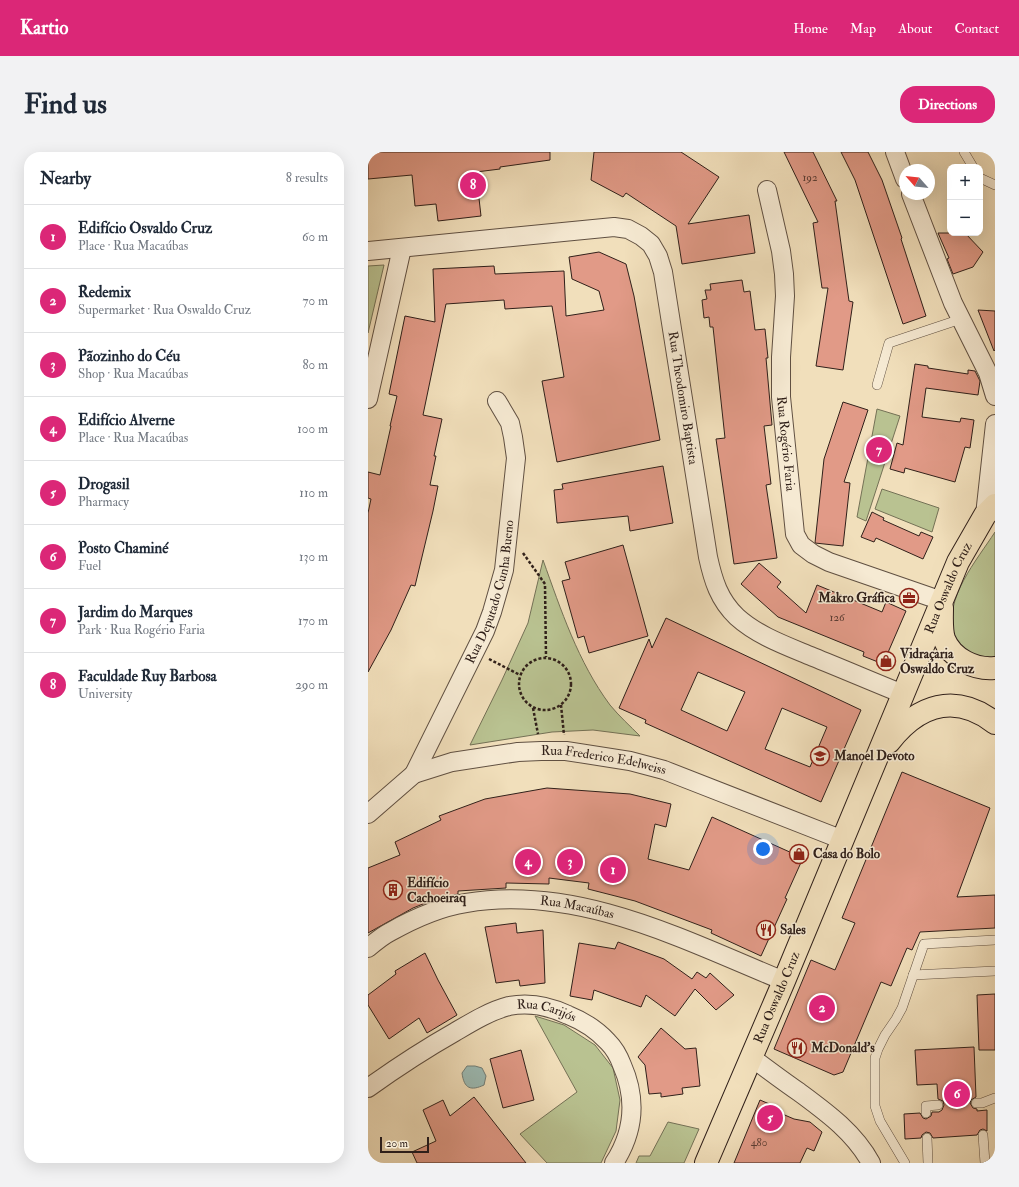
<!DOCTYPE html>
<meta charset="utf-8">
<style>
body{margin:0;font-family:"IM FELL Double Pica",serif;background:#f2f2f3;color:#1f2937}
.controls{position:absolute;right:12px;top:12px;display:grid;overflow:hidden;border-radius:8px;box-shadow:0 4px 16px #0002}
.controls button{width:36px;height:36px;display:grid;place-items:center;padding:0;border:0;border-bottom:1px solid #e0e1e3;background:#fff;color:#1f2937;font:20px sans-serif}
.compass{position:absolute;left:531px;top:12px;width:36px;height:36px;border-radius:50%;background:#fff;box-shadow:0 4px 16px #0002;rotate:297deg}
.scale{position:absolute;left:12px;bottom:10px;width:49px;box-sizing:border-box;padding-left:4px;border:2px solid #30201a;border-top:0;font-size:11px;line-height:14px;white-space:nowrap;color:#30201a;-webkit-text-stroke:3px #f6ead3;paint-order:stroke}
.you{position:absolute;left:395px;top:697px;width:14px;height:14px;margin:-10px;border:3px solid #fff;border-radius:50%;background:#1a73e8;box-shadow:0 0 0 6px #1a73e833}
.badge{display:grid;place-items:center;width:26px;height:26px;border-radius:50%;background:#db2777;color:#fff;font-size:13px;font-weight:700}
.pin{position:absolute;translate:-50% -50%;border:2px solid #fff;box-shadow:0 1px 4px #0006}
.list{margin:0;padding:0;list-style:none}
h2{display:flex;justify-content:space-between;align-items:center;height:52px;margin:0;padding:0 16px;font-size:17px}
h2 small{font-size:13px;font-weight:400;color:#747a83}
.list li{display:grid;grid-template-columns:26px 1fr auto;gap:12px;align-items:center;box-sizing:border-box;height:64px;padding:0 16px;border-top:1px solid #e0e1e3}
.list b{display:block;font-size:15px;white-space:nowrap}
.list p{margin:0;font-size:13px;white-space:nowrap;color:#747a83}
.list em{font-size:13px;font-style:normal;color:#747a83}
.map{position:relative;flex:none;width:627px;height:1011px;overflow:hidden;border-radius:16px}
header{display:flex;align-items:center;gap:24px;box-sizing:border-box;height:56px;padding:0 20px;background:#db2777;color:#fff}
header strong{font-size:19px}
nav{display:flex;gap:22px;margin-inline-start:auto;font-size:14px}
.intro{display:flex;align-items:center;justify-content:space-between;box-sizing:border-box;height:96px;padding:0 24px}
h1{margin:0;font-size:28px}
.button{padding:10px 18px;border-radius:16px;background:#db2777;color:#fff;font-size:14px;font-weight:700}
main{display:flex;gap:24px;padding:0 24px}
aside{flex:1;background:#fff;border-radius:16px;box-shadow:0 4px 16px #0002}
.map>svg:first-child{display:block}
</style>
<header>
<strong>Kartio</strong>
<nav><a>Home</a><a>Map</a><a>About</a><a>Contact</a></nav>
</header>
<div class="intro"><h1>Find us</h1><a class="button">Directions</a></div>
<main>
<aside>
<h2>Nearby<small>8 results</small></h2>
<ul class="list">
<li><span class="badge">1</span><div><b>Edifício Osvaldo Cruz</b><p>Place · Rua Macaúbas</p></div><em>60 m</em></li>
<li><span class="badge">2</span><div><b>Redemix</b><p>Supermarket · Rua Oswaldo Cruz</p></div><em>70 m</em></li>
<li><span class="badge">3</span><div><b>Pãozinho do Céu</b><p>Shop · Rua Macaúbas</p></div><em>80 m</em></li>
<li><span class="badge">4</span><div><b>Edifício Alverne</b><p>Place · Rua Macaúbas</p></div><em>100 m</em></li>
<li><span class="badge">5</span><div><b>Drogasil</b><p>Pharmacy</p></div><em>110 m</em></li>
<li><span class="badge">6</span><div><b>Posto Chaminé</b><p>Fuel</p></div><em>130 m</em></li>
<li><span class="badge">7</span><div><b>Jardim do Marques</b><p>Park · Rua Rogério Faria</p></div><em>170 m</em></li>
<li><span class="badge">8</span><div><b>Faculdade Ruy Barbosa</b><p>University</p></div><em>290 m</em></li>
</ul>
</aside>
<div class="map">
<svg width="627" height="1011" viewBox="0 0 627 1011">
<rect width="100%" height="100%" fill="#f1dfbb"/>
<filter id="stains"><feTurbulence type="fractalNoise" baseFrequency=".005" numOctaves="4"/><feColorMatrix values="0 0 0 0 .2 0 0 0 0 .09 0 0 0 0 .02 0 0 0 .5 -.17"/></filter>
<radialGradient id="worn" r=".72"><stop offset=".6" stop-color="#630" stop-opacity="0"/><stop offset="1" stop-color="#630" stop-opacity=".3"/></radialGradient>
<g fill="#b9c291" stroke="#747156">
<polygon points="16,113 0,181 0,114"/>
<polygon points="509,257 532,264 498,369 489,365"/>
<polygon points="514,337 571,356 564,380 507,357"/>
<path d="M627 380V507C608 506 592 502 586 482 575 447 609 408 627 380Z"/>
<path d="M175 408C193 458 210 510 242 553 251 564 262 574 272 584L225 578 184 580 102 593 134 528 160 471Z"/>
<polygon points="167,864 196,873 227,893 245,916 252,948 248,979 233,1011 179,1011 152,982 209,940"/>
<polygon points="300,970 331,977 316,1011 268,1011 271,1004 282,1004"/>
</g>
<path fill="#9cbcb6" stroke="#717e78" d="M99 914H107L114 916 118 924 116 933C103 939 96 937 94 921Z"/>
<g fill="#e19a87" stroke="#30201a" fill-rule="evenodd">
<polygon points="0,0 182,0 182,8 132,15 132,17 108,20 113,64 70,69 68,52 47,54 44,23 0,27"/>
<polygon points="226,0 313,0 351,25 320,72 381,63 387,101 314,112 308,74 258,41 255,45 223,28"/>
<polygon points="416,0 445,0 469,49 467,49 481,149 485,150 475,218 448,214 460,136 454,136 445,71 450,70"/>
<polygon points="473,0 500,0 514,28 534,86 533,87 558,164 535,172 487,28"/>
<polygon points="570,81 597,81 615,100 605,115 585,122 579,107 581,106"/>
<polygon points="231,100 258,112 266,144 292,288 189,310 174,229 196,225 184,154 137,157 136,148 78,152 55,263 74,267 66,304 68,304 62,333 70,334 65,359 47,434 43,433 23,478 0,520 0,361 3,347 0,346 0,320 12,323 23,274 22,274 29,244 21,242 37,164 67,170 65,117 126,114 127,122 196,119 198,164 236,158 231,139 204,127 201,105"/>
<polygon points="374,128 376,140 382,139 387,178 397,177 400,206 398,206 404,273 396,274 403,332 398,333 409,406 366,412 348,287 357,286 345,175 342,175 341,165 336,166 334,148 339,147 337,138 343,138 342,132"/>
<polygon points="610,158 627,159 627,198 626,199"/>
<polygon points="547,212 560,214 560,216 600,222 600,218 607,219 612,229 610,243 558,236 554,265 592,270 593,266 606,268 602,296 597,295 587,330 537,316 536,321 522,317 529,291 535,293"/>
<polygon points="475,250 500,258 476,330 482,331 475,394 447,391 456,307"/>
<polygon points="295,314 305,371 262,379 260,364 189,371 186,338 195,337 194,332"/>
<polygon points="504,360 516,366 515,368 551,384 553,380 565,385 555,407 508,386 506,390 493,385"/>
<polygon points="255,393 280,484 221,501 216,484 210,486 194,429 202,427 197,410"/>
<polygon points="391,411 413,430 409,435 438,461 449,433 514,460 518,450 538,459 515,512 495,504 496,500 410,465 373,432"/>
<path d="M298 466 493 558 453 650 277 571 278 568 251 556 281 487 284 496ZM330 520 377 540 359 579 313 558ZM414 556 459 575 442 615 397 597Z"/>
<polygon points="534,620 622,656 589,745 627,743 627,776 552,780 544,798 539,796 523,834 513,830 475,920 466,923 406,897 443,808 467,818 487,771 474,766"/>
<polygon points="179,636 262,642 303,652 298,675 287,672 280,707 321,718 344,665 435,706 417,746 419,747 393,804 343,781 344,778 267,749 220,737 221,731 181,726 181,732 138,731 138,736 90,739 90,742 65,748 45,756 0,781 0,716 32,703 27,690 73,668 71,664 117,647"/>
<polygon points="148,771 149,781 175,778 177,831 152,834 151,828 128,831 117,775"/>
<polygon points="250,790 296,807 324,827 329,820 338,826 342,821 366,843 348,858 327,837 307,864 278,843 273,855 226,838 224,848 202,844 211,791 247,797"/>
<polygon points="57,801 70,828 89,863 59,881 51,866 21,887 0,853 0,843 28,822 27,819"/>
<polygon points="627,842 627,898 611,898 609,843"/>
<polygon points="293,876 317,897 328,896 332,934 314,936 315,942 293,945 293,941 281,942 277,913 270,905"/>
<polygon points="606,895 608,945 603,948 602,951 605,956 609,957 609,959 619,958 619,979 615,977 612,978 609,983 565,986 562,981 558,980 554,983 553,986 537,987 536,962 552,961 555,966 558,967 563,964 564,960 571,960 574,958 576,953 575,949 570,947 569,932 549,933 547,898"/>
<polygon points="153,898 166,948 135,956 122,907"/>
<polygon points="106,945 158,1011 49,1011 44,1000 68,989 55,958 75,948 82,964"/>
<polygon points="392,948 413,957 412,961 426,967 442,970 454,980 446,999 439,996 432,1011 366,1011"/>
</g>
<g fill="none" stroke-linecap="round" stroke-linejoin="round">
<defs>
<g id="lane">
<polyline points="596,0 605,15"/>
<polyline points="612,26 627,33"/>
<polyline points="509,233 521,191 593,167"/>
<polyline points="545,823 627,819"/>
<polyline points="608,951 614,951 627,946"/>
<polyline points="558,961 558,954 570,953"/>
<polyline points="615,983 617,1011"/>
<polyline points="559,986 560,1011"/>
<polyline points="537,1011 512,969 507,954 507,906 510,897 517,883 528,867 534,856 556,792 627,788"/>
</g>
<g id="street">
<polyline points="527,0 537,27"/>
<path id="s1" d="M399 38 413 99 416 122 417 144 413 205V245L427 382 433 393 445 402 461 410 574 449"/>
<polyline points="543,42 585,151 620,221 627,244"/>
<path id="s2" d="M0 99 246 75 260 77 273 84 283 92 290 104 295 120 340 405C345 428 351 448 369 465 390 484 419 494 445 505 475 517 505 530 535 542"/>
<polyline points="0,247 34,96"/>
<polyline points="617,363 627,272"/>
<path id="s3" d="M46 622 117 479 124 460 136 418 148 306 145 285 142 271 129 249"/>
<path id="s4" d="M0 662 46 622 84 610 150 600 173 599H198L262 609 296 618 475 688"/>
<path id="s5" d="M0 796C7 790 14 784 22 780 45 767 72 755 98 751 209 732 316 788 416 829"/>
<path d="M383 905C399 917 415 929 431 940 458 960 486 980 503 1011"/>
<path id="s6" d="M0 936C28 916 57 897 87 880 104 870 122 859 141 854 162 850 181 854 200 863 215 869 229 878 240 890 246 896 251 905 254 913 269 947 266 980 246 1011"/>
</g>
<g id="primary">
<path d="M574 456C574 466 573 478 576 487 584 507 607 518 627 516"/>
<path d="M521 590C550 553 587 540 627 571"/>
<path id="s7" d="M338 1011 416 829 590 410 617 363 627 353"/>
</g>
</defs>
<use href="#lane" stroke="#605042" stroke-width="10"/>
<use href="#street" stroke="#605042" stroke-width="20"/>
<use href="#primary" stroke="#30201a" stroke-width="24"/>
<g stroke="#30201a" stroke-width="2.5" stroke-dasharray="3 2" stroke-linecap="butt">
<polyline points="155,401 177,432 178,505"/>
<circle cx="177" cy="532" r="26"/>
<polyline points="121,507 152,523"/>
<polyline points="193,553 196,583"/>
<polyline points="165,556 170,582"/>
</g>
<use href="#lane" stroke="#f6ead3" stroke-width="9"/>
<use href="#street" stroke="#f6ead3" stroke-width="18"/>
<use href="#primary" stroke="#f1dfbb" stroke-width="22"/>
</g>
<defs>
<symbol id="office-ring" viewBox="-11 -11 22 22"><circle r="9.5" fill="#f6ead3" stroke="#8f2418" stroke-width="1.5"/><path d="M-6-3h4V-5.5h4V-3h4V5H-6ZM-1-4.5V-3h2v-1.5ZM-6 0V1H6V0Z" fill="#8f2418"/></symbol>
<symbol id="shop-ring" viewBox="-11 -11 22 22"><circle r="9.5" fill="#f6ead3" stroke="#8f2418" stroke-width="1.5"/><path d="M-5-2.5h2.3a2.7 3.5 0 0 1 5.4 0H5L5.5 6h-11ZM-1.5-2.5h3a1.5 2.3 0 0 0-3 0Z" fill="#8f2418"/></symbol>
<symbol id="school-ring" viewBox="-11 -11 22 22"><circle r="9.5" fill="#f6ead3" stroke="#8f2418" stroke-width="1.5"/><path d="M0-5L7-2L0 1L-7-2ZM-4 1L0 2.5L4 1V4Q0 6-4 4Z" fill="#8f2418"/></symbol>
<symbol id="building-ring" viewBox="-11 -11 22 22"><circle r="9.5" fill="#f6ead3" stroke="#8f2418" stroke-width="1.5"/><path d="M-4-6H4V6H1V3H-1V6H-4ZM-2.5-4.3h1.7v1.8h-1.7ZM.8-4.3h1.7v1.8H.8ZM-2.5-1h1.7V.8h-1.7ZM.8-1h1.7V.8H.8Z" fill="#8f2418"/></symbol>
<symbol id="restaurant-ring" viewBox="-11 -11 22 22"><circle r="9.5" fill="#f6ead3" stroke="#8f2418" stroke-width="1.5"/><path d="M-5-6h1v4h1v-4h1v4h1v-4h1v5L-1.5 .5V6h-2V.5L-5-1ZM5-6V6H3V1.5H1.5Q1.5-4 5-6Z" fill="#8f2418"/></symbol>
</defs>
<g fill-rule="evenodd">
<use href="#office-ring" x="530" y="435" width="22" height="22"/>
<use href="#shop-ring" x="507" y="498" width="22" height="22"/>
<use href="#school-ring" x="441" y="593" width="22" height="22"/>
<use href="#shop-ring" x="420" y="691" width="22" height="22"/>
<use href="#building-ring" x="14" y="727" width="22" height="22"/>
<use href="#restaurant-ring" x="387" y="767" width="22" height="22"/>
<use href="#restaurant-ring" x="418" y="885" width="22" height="22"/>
</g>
<g text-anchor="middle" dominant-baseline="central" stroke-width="3" stroke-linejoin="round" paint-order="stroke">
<g font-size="11" fill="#5c3e35">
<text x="442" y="25">192</text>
<text x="469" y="465">126</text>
<text x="391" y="990">480</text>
</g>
<g font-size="13" fill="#30201a" stroke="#f6ead3">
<text stroke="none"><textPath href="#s2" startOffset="447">Rua Theodomiro Baptista</textPath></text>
<text stroke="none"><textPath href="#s1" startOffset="256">Rua Rogério Faria</textPath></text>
<text stroke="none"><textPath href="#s7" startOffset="624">Rua Oswaldo Cruz</textPath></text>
<text stroke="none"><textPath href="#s3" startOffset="199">Rua Deputado Cunha Bueno</textPath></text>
<text stroke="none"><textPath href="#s4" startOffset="254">Rua Frederico Edelweiss</textPath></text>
<text stroke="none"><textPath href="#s5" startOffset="221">Rua Macaúbas</textPath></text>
<text stroke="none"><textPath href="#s7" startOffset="180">Rua Oswaldo Cruz</textPath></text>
<text stroke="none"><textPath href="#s6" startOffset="202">Rua Carijós</textPath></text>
</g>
<g font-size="13" font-weight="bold" fill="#30201a" stroke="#f6ead3" text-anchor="start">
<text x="527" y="446" text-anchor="end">Makro Gráfica</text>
<text x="532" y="502">Vidraçaria<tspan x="532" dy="15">Oswaldo Cruz</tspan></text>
<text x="466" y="604">Manoel Devoto</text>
<text x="445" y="702">Casa do Bolo</text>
<text x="39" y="731">Edifício<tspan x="39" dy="15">Cachoeiraq</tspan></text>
<text x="412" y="778">Sales</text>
<text x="443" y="896">McDonald's</text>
</g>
</g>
<rect width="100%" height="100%" filter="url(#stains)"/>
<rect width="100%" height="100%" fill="url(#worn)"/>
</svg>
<div class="controls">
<button>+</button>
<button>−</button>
</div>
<svg class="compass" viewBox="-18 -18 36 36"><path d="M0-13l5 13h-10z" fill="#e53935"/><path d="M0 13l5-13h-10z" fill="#747a83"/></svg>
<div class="scale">20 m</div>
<div class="you"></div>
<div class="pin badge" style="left:245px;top:718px">1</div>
<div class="pin badge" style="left:454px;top:856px">2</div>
<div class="pin badge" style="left:202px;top:710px">3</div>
<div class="pin badge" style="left:160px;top:710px">4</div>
<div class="pin badge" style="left:402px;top:966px">5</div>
<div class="pin badge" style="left:589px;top:942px">6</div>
<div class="pin badge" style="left:511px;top:298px">7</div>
<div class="pin badge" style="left:105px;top:33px">8</div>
</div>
</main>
